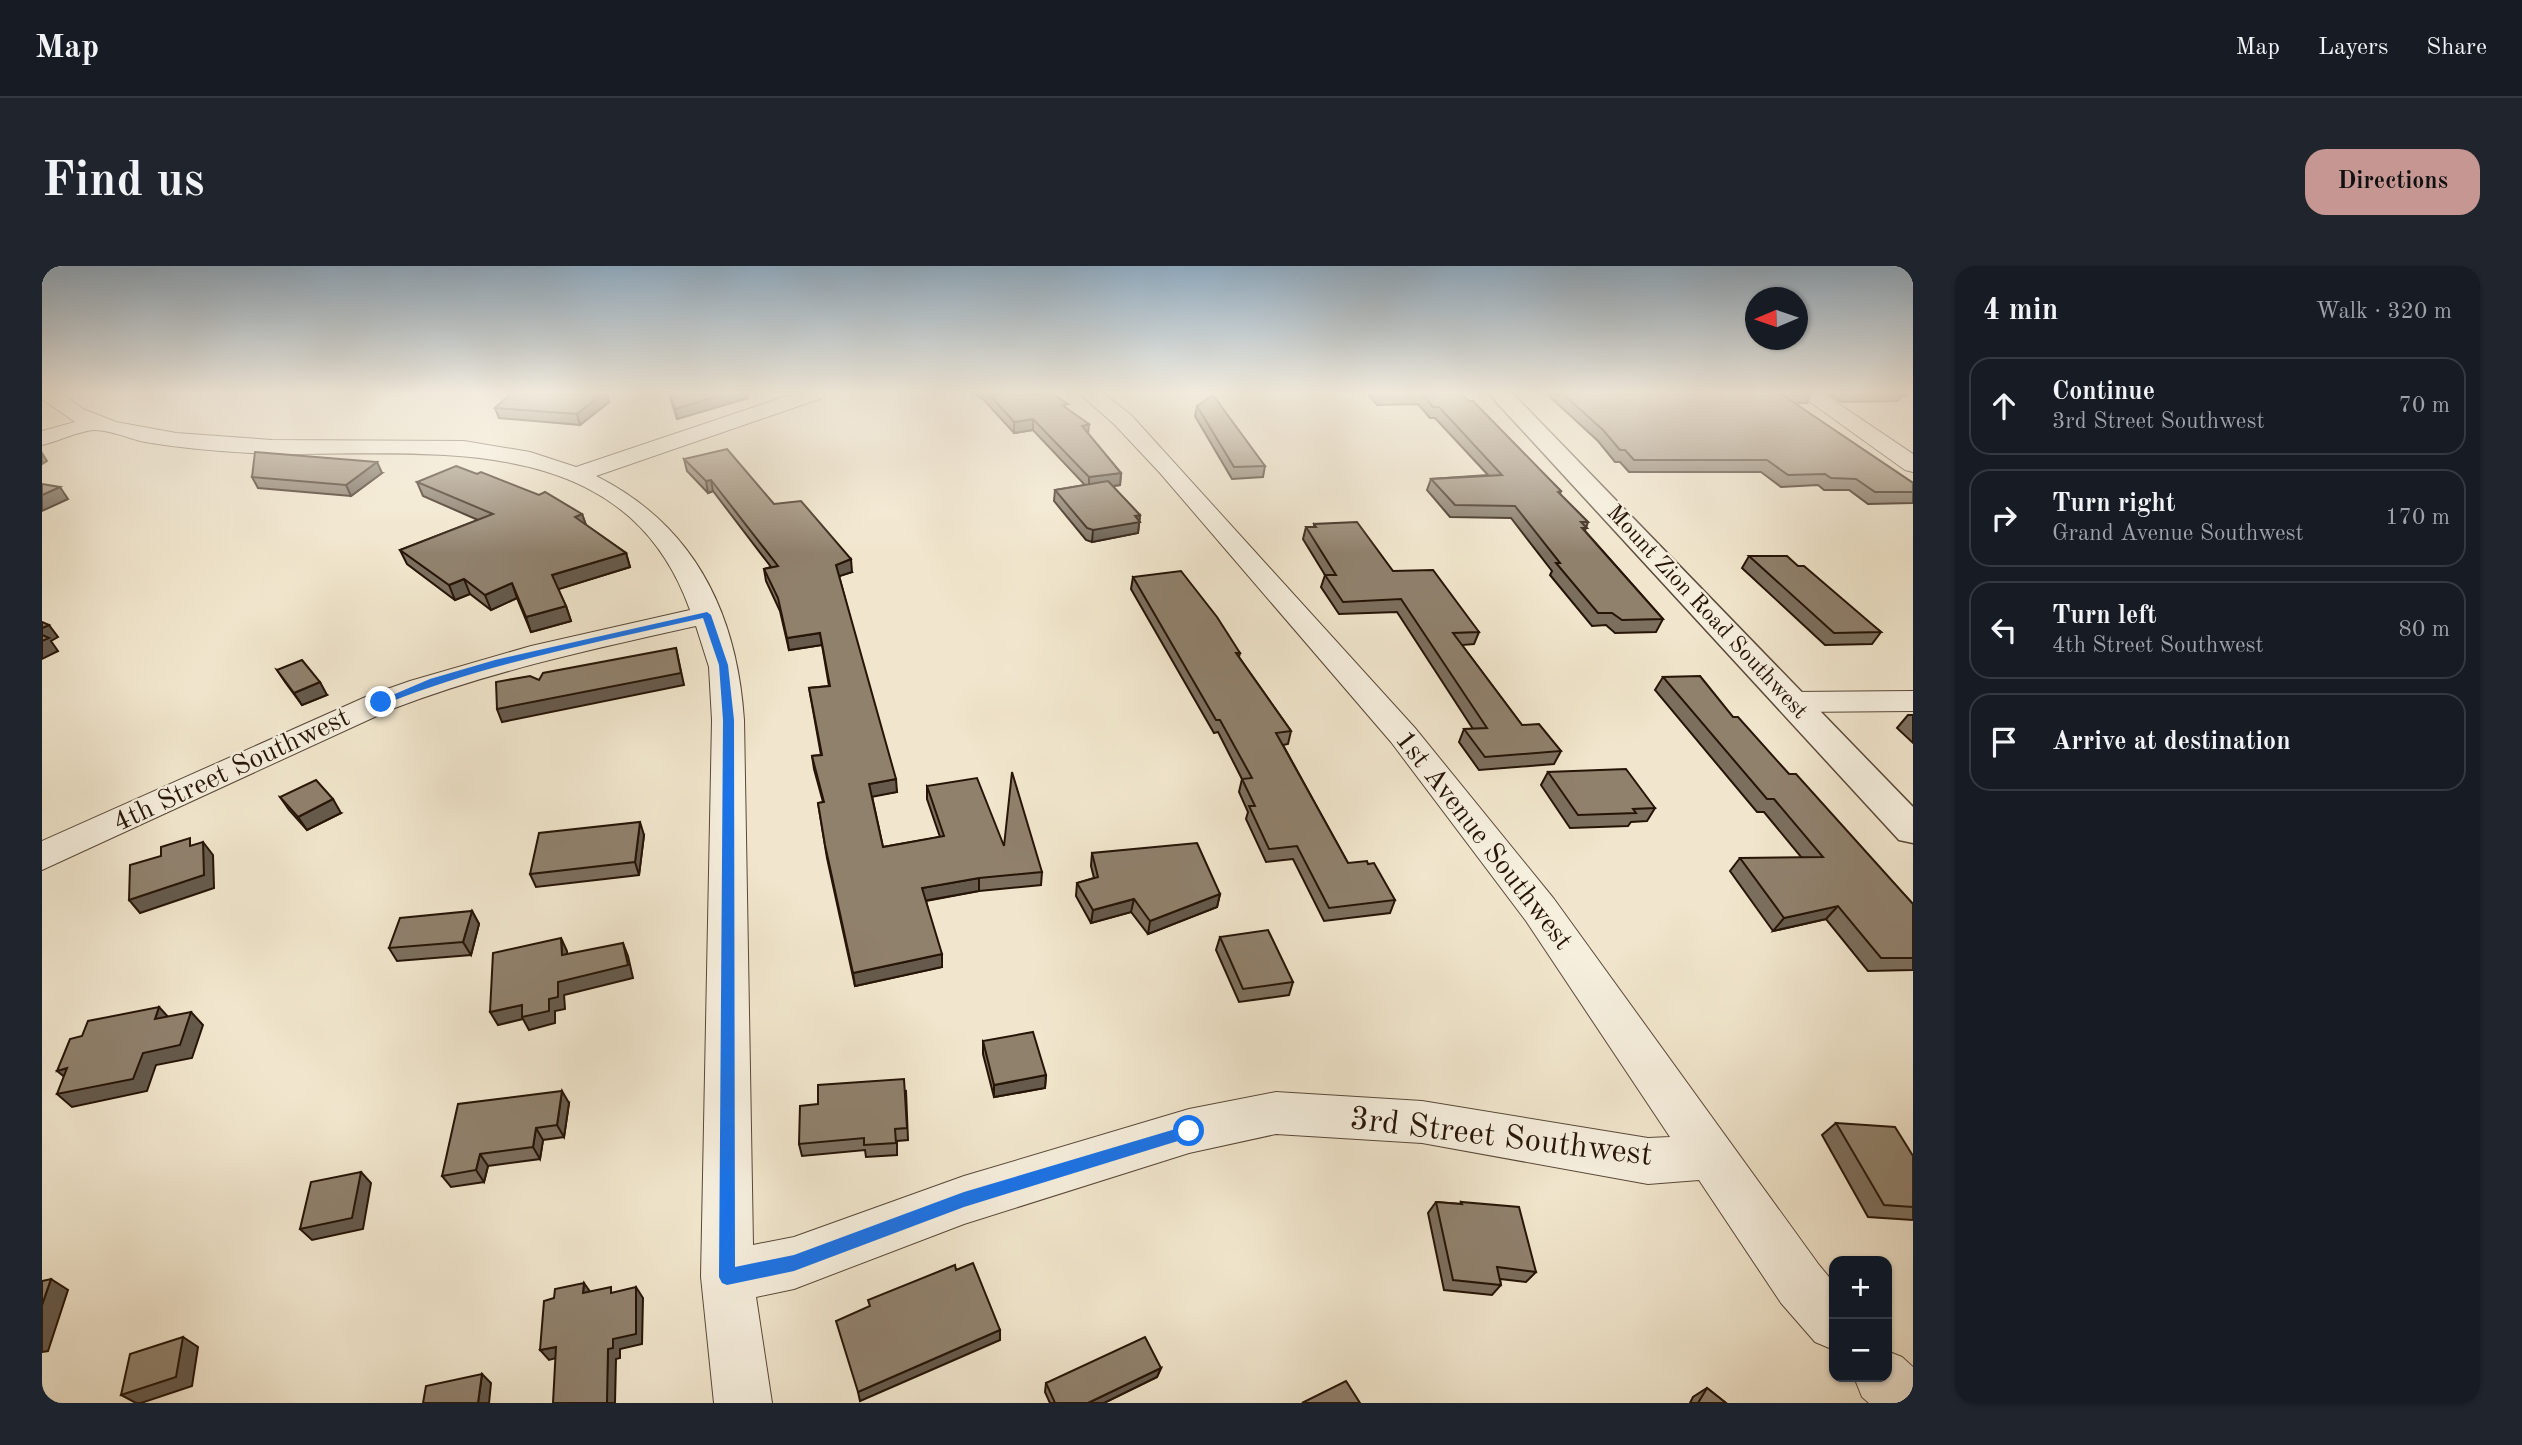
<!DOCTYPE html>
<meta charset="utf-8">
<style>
body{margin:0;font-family:"Old Standard TT",serif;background:#20242c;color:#f1f3f6}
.controls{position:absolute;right:21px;bottom:21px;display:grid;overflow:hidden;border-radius:14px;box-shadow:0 2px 5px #0004}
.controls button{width:63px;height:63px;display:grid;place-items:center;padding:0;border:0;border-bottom:2px solid #363941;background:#171b24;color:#f1f3f6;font:35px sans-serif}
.compass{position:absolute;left:1703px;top:21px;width:63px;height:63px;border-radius:50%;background:#171b24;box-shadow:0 2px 5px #0004;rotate:268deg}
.stop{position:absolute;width:21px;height:21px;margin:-16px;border:5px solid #1a73e8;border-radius:50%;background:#fff}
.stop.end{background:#1a73e8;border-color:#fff;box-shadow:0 2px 7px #0008}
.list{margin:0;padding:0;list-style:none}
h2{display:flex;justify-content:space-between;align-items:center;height:91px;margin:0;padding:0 28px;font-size:30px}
h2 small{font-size:23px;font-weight:400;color:#9ea1a6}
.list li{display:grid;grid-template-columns:46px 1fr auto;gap:21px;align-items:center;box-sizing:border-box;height:98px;margin:0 14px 14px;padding:0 14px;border:2px solid #363941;border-radius:21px}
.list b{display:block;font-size:26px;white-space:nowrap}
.list p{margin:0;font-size:23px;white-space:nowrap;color:#9ea1a6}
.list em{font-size:23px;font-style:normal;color:#9ea1a6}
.icon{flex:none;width:38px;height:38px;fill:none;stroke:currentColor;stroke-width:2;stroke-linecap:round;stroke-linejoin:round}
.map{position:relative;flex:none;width:1871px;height:1137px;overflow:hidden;border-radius:21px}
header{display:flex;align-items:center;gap:42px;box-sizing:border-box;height:98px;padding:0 35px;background:#171b24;border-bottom:2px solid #363941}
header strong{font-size:33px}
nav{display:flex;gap:38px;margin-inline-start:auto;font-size:24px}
.intro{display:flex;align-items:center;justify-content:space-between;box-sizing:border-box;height:168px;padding:0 42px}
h1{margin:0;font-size:49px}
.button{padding:18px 32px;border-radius:21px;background:#c59692;color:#111;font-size:24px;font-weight:700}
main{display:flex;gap:42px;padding:0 42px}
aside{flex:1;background:#171b24;border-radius:21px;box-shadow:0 2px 5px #0004}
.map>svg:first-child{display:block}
</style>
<header>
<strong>Map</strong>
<nav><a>Map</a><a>Layers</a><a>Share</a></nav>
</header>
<div class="intro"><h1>Find us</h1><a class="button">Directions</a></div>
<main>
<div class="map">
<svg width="1871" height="1137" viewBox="0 0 1871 1137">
<rect width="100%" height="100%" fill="#f1e6cd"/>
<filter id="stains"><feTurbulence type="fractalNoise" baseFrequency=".00286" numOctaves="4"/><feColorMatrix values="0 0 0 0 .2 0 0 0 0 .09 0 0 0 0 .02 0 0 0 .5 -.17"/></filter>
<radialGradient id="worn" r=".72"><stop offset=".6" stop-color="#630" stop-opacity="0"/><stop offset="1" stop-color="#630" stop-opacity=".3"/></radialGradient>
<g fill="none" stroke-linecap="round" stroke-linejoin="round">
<defs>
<g id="minor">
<path d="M0 128H20L41 143 74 156 134 167 230 174 422 175 488 186 534 201 751 128H783L780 132 554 210C652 259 695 347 702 454L711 979 752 971 922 910 1147 843 1234 826 1380 835 1606 872 1628 871 1484 655 1349 476 1118 207 1073 159 1038 128H1062L1089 149 1373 462 1512 633 1777 999 1792 1017V1084L1773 1076 1739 1037 1657 914 1606 918 1380 877 1234 868 1147 887 922 958 752 1023 714 1031 730 1137H672L659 1011 670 454 667 401 654 360C551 383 449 405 350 443L0 604V575L328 429 368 415 489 380 648 344C579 151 368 194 209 187 173 185 138 182 103 176 88 173 66 163 51 164 34 166 17 175 0 179V165L33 156 0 133Z"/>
<polygon points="1757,128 1782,128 1871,188 1871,206 1863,204"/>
<polygon points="1871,425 1871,445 1750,446 1739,443 1734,436 1739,429 1750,426"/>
<polygon points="1845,1085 1860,1091 1871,1101 1871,1137 1827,1137 1820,1131 1812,1111 1845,1111"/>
</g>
<polygon id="tertiary" points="1447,128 1471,128 1871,541 1871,577 1857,574"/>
</defs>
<use href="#minor" stroke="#594838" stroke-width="2"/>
<use href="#tertiary" stroke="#594838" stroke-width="3"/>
<use href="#minor" fill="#f6efde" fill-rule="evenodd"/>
<use href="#tertiary" fill="#f6efde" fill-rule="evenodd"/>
</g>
<g fill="#7c6f5e" stroke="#261406" stroke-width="2">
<polygon points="469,128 565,128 567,136 538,159 457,152 453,142"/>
<polygon points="627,128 706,128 706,132 635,153"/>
<polygon points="932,128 1011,128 1026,144 1079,207 1078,219 1070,220 1098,249 1096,267 1050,276 1044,274 1012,235 1013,224 1043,219 991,164 972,167 942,134"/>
<polygon points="1326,128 1419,128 1519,225 1518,228 1546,256 1543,265 1621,353 1614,366 1573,367 1564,359 1550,360 1508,309 1510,305 1469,252 1408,251 1385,224 1389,213 1446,209 1393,152 1388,152 1376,138 1335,139"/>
<polygon points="1508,128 1769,128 1765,137 1752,137 1871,217 1871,237 1826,238 1807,224 1782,224 1776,219 1739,221 1719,206 1587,206 1578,196 1573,196 1556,175 1507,130"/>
<polygon points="1787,128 1867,128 1866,130 1860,130 1856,135 1799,136"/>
<polygon points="1155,140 1223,200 1221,211 1190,213 1153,150"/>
<polygon points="642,193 732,238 810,306 797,310 855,526 830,530 841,581 898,571 885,533 885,520 962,580 1000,606 999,619 937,625 884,635 900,701 813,720 785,592 776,537 781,536 772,503 770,490 779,489 767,422 787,420 780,379 747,384 738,345 724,315 722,303 729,301 671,225 666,227 645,205"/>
<polygon points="340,207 309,230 216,222 210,211"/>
<polygon points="375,216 540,248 544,259 584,287 588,301 516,323 524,340 529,355 489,366 475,332 449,344 428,328 413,334 365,298 358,284 436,254 381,230"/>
<polygon points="1272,258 1351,305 1437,366 1432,378 1420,379 1480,459 1519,485 1512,498 1437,504 1417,476 1422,463 1431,463 1355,346 1297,348 1279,321 1283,309 1261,273 1264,261 1272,261"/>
<polygon points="1707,290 1756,300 1839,366 1830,378 1783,379 1700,302"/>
<polygon points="1091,311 1198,387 1197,391 1249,465 1246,478 1241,479 1306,597 1353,634 1348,647 1282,655 1251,593 1224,596 1204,553 1206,546 1197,526 1200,513 1176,466 1172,467 1089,323"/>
<polygon points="235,404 285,429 260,439 243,416"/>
<polygon points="1621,411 1691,451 1747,508 1871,638 1871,704 1826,705 1784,653 1731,665 1688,605 1698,592 1760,592 1722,546 1715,546 1613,424"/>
<polygon points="1866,449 1871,449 1871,477 1855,462"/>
<polygon points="1506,506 1613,542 1605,555 1589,556 1586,560 1528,562 1499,519"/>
<polygon points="238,531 299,547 265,564 247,544"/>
<polygon points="602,569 597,609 494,621 488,608"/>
<polygon points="1050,587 1178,628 1175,641 1106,668 1089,646 1049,657 1034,630 1035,617 1052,612 1049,600"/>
<polygon points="430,645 437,658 429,689 355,695 347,682"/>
<polygon points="1178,671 1251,716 1247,729 1197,736 1174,684"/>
<polygon points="941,775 1004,809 1003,822 952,831 941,788"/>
<polygon points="864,825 866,874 855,875 855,889 824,891 823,884 760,890 757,878 776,838"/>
<polygon points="527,837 522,871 501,874 498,893 446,900 442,916 409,921 400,910"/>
<polygon points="1794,857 1871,890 1871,954 1826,951 1780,869"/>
<polygon points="1394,936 1418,938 1419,936 1494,1006 1484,1016 1458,1013 1459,1019 1450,1029 1402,1024 1386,947"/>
<polygon points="1119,1102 1115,1111 1062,1137 1008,1137 1003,1126 1004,1117"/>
<polygon points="1665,1122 1684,1137 1648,1137 1651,1131"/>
</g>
<g fill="#655a4c" stroke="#261406" stroke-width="2">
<polygon points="560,128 565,128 567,136 538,159 535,148"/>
<polygon points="681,128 706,128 706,132 635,153 633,143"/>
<polygon points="991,153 991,164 972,167 972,156"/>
<polygon points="1047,158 1046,169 1040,160"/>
<polygon points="0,187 5,195 0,198"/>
<polygon points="335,196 340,207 309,230 304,219"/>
<polygon points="1079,207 1078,219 1047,223 1047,211"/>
<polygon points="669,214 671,225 666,227 664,215"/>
<polygon points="18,221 26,233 0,245 0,229"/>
<polygon points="540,248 545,262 533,251"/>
<polygon points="1098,249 1096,267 1050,276 1051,264"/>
<polygon points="584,287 588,301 514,324 510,309"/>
<polygon points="809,293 810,306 795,311 794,299"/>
<polygon points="422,313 428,328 413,334 407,319"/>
<polygon points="470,317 475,332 449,344 443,329"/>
<polygon points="524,340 529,355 489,366 484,351"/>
<polygon points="7,359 16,371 9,375 16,385 0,393 0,362"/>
<polygon points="778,367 780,379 747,384 745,372"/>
<polygon points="634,382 642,419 460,456 455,443"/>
<polygon points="278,416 285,429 260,439 252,427"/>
<polygon points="854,513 855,526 829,531 827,518"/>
<polygon points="291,533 299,547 265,564 256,551"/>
<polygon points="598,556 602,569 597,609 593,596"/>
<polygon points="161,576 171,589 172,622 98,647 87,634"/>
<polygon points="937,612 937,625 881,635 880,622"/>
<polygon points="1178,628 1175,641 1106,668 1108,655"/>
<polygon points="1092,633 1089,646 1049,657 1051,644"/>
<polygon points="1796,640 1784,653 1731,665 1742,652"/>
<polygon points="430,645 437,658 429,689 421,676"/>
<polygon points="519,672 525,685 526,702 520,689"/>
<polygon points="581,677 586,690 591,712 522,729 523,743 513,745 513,757 487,764 481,753 456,759 448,746 507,733 516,716"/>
<polygon points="900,688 900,701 813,720 811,707"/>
<polygon points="117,741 129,754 113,753"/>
<polygon points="149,746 161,759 150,792 114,799 105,825 30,841 15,828 101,787"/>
<polygon points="25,802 30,817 15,805"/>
<polygon points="1004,809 1003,822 952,831 952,819"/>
<polygon points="520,825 527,837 522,871 515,859"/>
<polygon points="494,862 501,874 498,893 491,881"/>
<polygon points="438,888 446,900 442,916 434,904"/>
<polygon points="319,906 329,917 321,963 270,974 258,963"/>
<polygon points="9,1013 26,1024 6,1085 0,1086 0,1039"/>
<polygon points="542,1017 549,1027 541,1027"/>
<polygon points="594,1021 601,1032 600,1078 578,1083 578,1092 574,1093 573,1137 564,1137 566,1083"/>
<polygon points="958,1064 958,1074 818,1135 816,1126"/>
<polygon points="141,1071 156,1081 150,1120 99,1137 94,1137 79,1129"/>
<polygon points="514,1081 522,1090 507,1094 498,1084"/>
<polygon points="1119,1102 1115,1111 1062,1137 1046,1137"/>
<polygon points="440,1108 449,1117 447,1137 436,1137"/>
</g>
<g fill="#90816d" stroke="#261406" stroke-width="2">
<polygon points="469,128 560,128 535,148 453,142"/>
<polygon points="628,128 681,128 633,143"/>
<polygon points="947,128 1011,128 1026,138 1020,139 1047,158 1040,160 1079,207 1047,211 991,153 972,156"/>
<polygon points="1380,128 1419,128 1427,135 1431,135 1519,225 1516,226 1546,256 1539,256 1545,262 1540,262 1621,353 1580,354 1570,347 1556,347 1514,297 1518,297 1473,240 1413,239 1389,213 1460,209 1397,141 1391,141"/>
<polygon points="1521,128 1739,128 1871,217 1871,226 1833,226 1814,213 1789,212 1783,208 1746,209 1725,194 1592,194 1583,184 1578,184 1561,164"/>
<polygon points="1171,129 1223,200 1192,201 1155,140"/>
<polygon points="685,183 732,238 759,235 809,293 794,299 854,513 827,518 841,581 902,570 885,520 935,512 962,580 970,506 1000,606 937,612 880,622 900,688 811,707 783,579 776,537 782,536 770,490 780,489 767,422 788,420 778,367 745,372 736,332 722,303 736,300 669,214 664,215 642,193"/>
<polygon points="213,186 335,196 304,219 210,211"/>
<polygon points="414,200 435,208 439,206 497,229 503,226 540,248 533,251 584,287 510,309 524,340 484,351 470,317 443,329 422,313 407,319 358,284 451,248 375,216"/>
<polygon points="1066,215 1098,249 1093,250 1098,256 1051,264 1045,262 1013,224"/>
<polygon points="0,218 18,221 0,229"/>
<polygon points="1315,256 1351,305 1391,304 1437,366 1411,367 1480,459 1497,458 1519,485 1443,491 1422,463 1445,462 1359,333 1301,336 1283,309 1294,309 1264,261 1274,261 1272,258"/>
<polygon points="1707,290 1745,290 1756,300 1762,300 1839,366 1792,367"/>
<polygon points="1139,305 1175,351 1198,387 1194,387 1249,465 1234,467 1306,597 1325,595 1326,598 1332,597 1353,634 1287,642 1255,580 1227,583 1207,540 1213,540 1200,513 1210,512 1178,454 1174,454 1091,311"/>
<polygon points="0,356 7,359 0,362"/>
<polygon points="0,369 7,372 0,375"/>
<polygon points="634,382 639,407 455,443 454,416 488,410 497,414 501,407"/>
<polygon points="260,394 278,416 252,427 235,404"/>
<polygon points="1658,410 1691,451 1696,451 1747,508 1754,508 1871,638 1871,692 1839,692 1796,640 1742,652 1698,592 1781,591 1732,533 1725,533 1621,411"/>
<polygon points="1584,503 1613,542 1591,543 1594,547 1536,549 1506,506"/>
<polygon points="274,514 291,533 256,551 238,531"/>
<polygon points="598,556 593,596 488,608 497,567"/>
<polygon points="148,572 148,580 161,576 162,609 87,634 88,599 119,590 119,581"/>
<polygon points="1155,577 1178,628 1108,655 1092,633 1051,644 1035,617 1056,611 1050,587"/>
<polygon points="430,645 421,676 347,682 358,652"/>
<polygon points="1226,664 1251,716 1201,723 1178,671"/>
<polygon points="519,672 520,689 581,677 586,699 516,716 516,731 507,733 507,745 480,751 480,739 448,746 451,687"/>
<polygon points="117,741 113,753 149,746 138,779 101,787 91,813 15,828 25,802 15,805 28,773 40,770 46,755"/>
<polygon points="991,766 1004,809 952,819 941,775"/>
<polygon points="862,813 865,862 853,863 854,877 822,879 822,872 757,878 758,840 776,838 776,819"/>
<polygon points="520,825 515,859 494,862 491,881 438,888 434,904 400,910 416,838"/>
<polygon points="1794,857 1853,861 1871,890 1871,941 1842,939"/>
<polygon points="319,906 310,952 258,963 269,916"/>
<polygon points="1394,936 1420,938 1419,936 1477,941 1494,1006 1455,1001 1459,1019 1411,1014"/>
<polygon points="931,997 958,1064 816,1126 794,1055 828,1040 826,1034 913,999 914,1004"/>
<polygon points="9,1013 0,1039 0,1015"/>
<polygon points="542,1017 541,1027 569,1021 569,1027 594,1021 594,1068 571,1073 571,1082 566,1083 565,1137 511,1137 514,1081 498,1084 502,1035 512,1032 513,1023"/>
<polygon points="141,1071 134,1111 79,1129 88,1088"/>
<polygon points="1103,1071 1119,1102 1046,1137 1013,1137 1004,1117"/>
<polygon points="440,1108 436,1137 381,1137 384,1120"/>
<polygon points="1304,1115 1318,1137 1260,1137"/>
<polygon points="1665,1122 1684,1137 1656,1137"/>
</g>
<linearGradient id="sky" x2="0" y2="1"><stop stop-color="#90acc2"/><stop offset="0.44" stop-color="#f9f4e8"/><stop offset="1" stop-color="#f9f4e8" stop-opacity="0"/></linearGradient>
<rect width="1871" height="288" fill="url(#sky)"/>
<path fill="#1a73e8" d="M665 346 669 349 686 399 692 454 693 1001 752 989 922 926 1147 859 1152 861 1155 865 1152 870 922 941 752 1005 685 1019 680 1017 677 1011 681 454 677 399 661 352C554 377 445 397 343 438L334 436 388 413 453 394Z"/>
<g text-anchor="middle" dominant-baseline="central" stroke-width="5" stroke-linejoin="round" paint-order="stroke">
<g font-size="23" fill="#261406" stroke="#f6efde">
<text transform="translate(1665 346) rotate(47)">Mount Zion Road Southwest</text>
</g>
<g font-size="28" fill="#261406" stroke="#f6efde">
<text transform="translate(190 505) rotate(-25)">4th Street Southwest</text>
<text transform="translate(1441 575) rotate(52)">1st Avenue Southwest</text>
</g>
<g font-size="33" fill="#261406" stroke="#f6efde">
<text transform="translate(1459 872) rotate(7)">3rd Street Southwest</text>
</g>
</g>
<rect width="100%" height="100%" filter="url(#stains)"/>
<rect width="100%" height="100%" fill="url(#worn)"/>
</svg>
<div class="controls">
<button>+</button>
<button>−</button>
</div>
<svg class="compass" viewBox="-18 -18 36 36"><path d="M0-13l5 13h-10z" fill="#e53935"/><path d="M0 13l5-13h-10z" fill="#9ea1a6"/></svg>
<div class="stop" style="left:1147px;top:865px"></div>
<div class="stop end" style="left:339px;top:436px"></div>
</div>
<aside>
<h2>4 min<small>Walk · 320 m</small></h2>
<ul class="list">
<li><svg class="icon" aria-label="ahead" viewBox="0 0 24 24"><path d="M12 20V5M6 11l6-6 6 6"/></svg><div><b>Continue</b><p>3rd Street Southwest</p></div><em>70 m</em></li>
<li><svg class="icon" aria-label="right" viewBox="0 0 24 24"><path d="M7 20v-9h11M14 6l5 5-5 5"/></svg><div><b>Turn right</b><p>Grand Avenue Southwest</p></div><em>170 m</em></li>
<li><svg class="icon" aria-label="left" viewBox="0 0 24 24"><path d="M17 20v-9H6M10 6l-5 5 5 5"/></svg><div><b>Turn left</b><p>4th Street Southwest</p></div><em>80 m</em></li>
<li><svg class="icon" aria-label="arrive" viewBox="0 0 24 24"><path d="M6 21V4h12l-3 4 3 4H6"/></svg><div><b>Arrive at destination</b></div></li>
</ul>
</aside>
</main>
